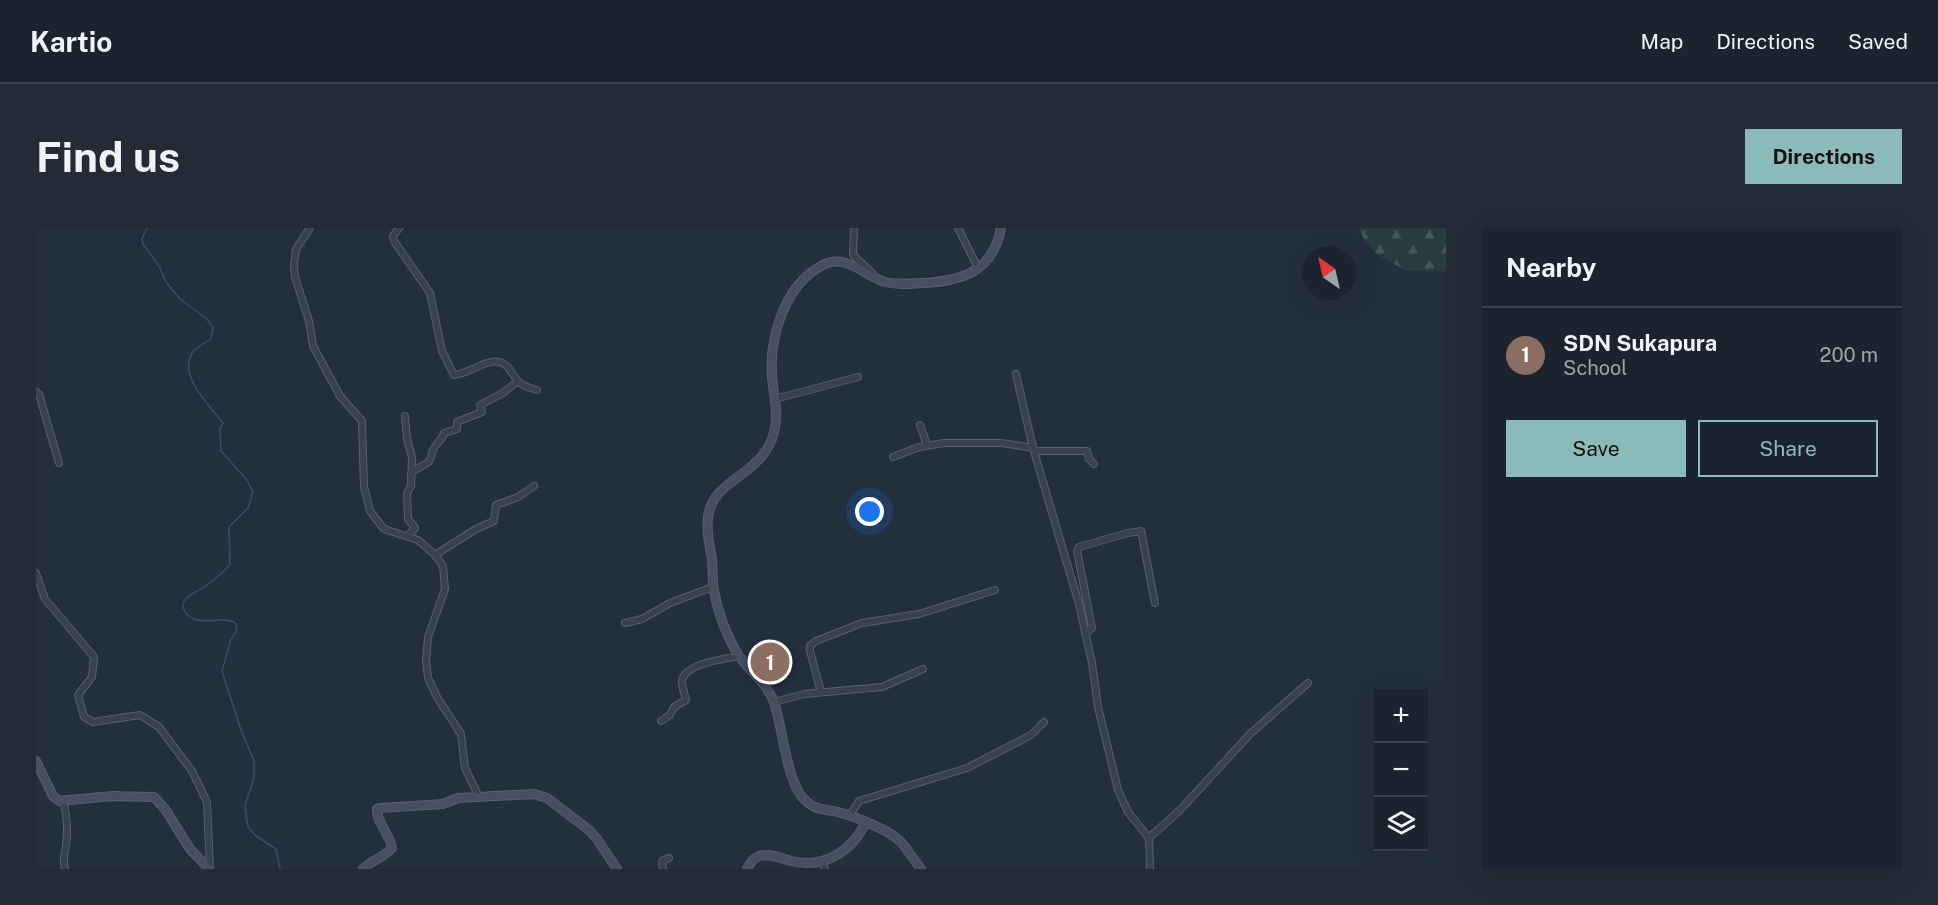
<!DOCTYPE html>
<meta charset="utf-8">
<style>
body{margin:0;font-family:"Public Sans",sans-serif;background:#242b36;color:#f1f3f6}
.controls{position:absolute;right:18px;bottom:18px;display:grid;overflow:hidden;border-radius:0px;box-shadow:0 6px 24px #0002}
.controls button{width:54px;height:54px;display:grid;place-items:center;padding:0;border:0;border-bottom:2px solid #39404a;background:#1b232e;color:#f1f3f6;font:30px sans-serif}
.compass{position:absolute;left:1266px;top:18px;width:54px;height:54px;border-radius:50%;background:#1b232e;box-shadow:0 6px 24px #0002;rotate:326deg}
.you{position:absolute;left:834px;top:284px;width:21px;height:21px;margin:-15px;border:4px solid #fff;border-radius:50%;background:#1a73e8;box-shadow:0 0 0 9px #1a73e833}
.badge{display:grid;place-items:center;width:39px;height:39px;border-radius:50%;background:#8bbbb9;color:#fff;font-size:20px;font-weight:700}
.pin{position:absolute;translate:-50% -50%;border:3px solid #fff;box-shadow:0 2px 6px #0006}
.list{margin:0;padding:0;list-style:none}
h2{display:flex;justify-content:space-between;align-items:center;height:78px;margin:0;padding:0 24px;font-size:26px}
h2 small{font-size:20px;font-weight:400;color:#a0a4aa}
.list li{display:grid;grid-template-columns:39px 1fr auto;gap:18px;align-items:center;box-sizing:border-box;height:96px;padding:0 24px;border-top:2px solid #39404a}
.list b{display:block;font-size:22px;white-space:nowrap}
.list p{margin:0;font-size:20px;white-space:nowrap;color:#a0a4aa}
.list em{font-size:20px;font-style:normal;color:#a0a4aa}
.actions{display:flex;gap:12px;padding:18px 24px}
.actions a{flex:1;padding:14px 0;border:2px solid #8bbbb9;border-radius:0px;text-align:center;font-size:21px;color:#8bbbb9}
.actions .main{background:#8bbbb9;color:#111}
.icon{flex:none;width:33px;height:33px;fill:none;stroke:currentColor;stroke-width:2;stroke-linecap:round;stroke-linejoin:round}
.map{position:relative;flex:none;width:1410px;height:641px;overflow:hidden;border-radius:0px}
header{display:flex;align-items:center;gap:36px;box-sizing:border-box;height:84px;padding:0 30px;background:#1b232e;border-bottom:2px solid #39404a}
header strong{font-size:28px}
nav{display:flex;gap:33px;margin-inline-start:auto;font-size:21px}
.intro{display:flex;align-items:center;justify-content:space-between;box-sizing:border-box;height:144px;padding:0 36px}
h1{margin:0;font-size:42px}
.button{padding:15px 27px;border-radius:0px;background:#8bbbb9;color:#111;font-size:21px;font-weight:700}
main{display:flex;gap:36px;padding:0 36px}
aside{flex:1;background:#1b232e;border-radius:0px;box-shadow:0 6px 24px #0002}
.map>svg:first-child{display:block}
</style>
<header>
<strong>Kartio</strong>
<nav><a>Map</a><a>Directions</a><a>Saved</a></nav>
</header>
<div class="intro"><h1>Find us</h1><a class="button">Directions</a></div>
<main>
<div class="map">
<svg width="1410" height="641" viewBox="0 0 1410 641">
<defs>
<pattern id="forest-firs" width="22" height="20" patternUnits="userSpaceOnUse" patternTransform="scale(1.5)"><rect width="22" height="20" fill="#263c3f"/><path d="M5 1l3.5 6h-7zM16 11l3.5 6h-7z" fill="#435659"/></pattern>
</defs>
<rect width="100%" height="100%" fill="#242f3e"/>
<polygon fill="url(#forest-firs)" points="1323,0 1410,0 1410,43 1371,43 1340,26 1327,9"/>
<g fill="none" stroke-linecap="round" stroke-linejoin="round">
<path stroke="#394c67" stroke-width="1.5" d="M111 0 106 11 107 16 123 38 130 54 144 71 171 91 177 100 175 111C169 115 160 119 156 125 142 148 174 178 187 195L184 201 185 223 211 252 217 264 212 280 193 299 194 337C186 345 178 353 168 359 163 363 153 366 149 372 142 380 154 391 161 392 175 395 184 389 198 394L201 398 200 404 195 411 186 443 205 502 218 533V550L209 577 211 594 212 599 220 608 240 621 244 641"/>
<defs>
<g id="street">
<polyline points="274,0 260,21 258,37 259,49 273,93 277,118 304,168 326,193 328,259 334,283 348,301 382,312 399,327 407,338 409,361 392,409 390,433 392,450 401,469 425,506 429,540 443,569"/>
<path d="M363 0 357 8 358 13 394 65 406 123 418 147C433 146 449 131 464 134 474 137 477 149 484 155 489 159 495 160 501 162"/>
<polyline points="818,0 817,27 837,46"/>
<polyline points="922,0 942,40"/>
<polyline points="980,146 997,220"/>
<polyline points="0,164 3,166 23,235"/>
<polyline points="739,171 822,149"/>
<polyline points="369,188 371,211 376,229 375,258 371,265 372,291 379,300 372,308"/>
<polyline points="884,197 891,217"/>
<polyline points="998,223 1051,223 1053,231 1058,236"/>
<polyline points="857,229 883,219 908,215 966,215 997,220 1043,376 1056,435 1062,479 1082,562 1092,584 1113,610 1114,641"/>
<path d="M375 246C380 239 385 240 391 235 396 232 395 226 397 222 400 215 406 213 408 205L421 201V194L446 184 444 177 467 165 482 153"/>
<polyline points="399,327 440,301 458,293 460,277 482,269 498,258"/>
<polyline points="0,345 9,371 58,429 56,449 42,467 48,489 57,494 104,487 123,499 156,543 171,574 174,641"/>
<polyline points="589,395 606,391 634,375 677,359"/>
<polyline points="1049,406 1056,400 1041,323 1043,319 1092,305 1105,303 1119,375"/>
<polyline points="785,464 774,423 774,418 780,413 826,395 883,386 959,362"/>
<polyline points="738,474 768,466 846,459 887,441"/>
<path d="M625 493 634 487 638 479 650 472C649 467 646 459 646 454 647 435 689 431 704 428"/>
<path d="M27 573C31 587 32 603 30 617 29 628 26 630 29 641"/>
<polyline points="814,587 823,573 931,540 995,507 1008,494"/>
<polyline points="1113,610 1144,582 1214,506 1272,455"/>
<polyline points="787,634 789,641"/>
<polyline points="627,641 626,633 633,630"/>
</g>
<g id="secondary">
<polyline points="0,533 17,568 23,573 76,568 118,569 129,581 154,621 173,641"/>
<path d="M327 641C335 632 349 629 356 620 354 606 340 595 341 581L344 580 407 576 422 570 498 566 511 570 553 602 561 611 581 641"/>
<path d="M711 641C714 635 717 630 723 628 733 625 746 630 755 633 789 641 816 623 830 594"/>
<path d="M885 641C878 632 872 622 865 614 855 603 820 589 805 585 792 581 780 583 770 573 750 556 747 499 738 474 731 455 714 444 703 428 691 409 681 383 678 361 676 352 677 342 676 332 674 318 670 305 672 290 675 247 736 249 740 192 741 178 737 163 736 149 733 109 749 56 787 37 811 25 828 48 849 54 862 57 874 56 887 55 927 53 957 43 965 0"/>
</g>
</defs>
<use href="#street" stroke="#565f6c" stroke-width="8"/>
<use href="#secondary" stroke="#565f6c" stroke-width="10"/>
<use href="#street" stroke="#38414e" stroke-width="6"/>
<use href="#secondary" stroke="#465061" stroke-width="8"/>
</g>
</svg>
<div class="controls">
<button>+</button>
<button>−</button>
<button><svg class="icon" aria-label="layers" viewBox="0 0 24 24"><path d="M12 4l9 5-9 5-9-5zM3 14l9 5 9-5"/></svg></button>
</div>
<svg class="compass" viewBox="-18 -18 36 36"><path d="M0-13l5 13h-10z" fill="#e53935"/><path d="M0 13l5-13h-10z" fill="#a0a4aa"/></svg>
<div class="you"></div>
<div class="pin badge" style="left:734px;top:434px;background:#8d6e63">1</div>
</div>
<aside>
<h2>Nearby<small></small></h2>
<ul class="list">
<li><span class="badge" style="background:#8d6e63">1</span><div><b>SDN Sukapura</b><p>School</p></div><em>200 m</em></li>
</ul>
<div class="actions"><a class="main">Save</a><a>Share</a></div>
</aside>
</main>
